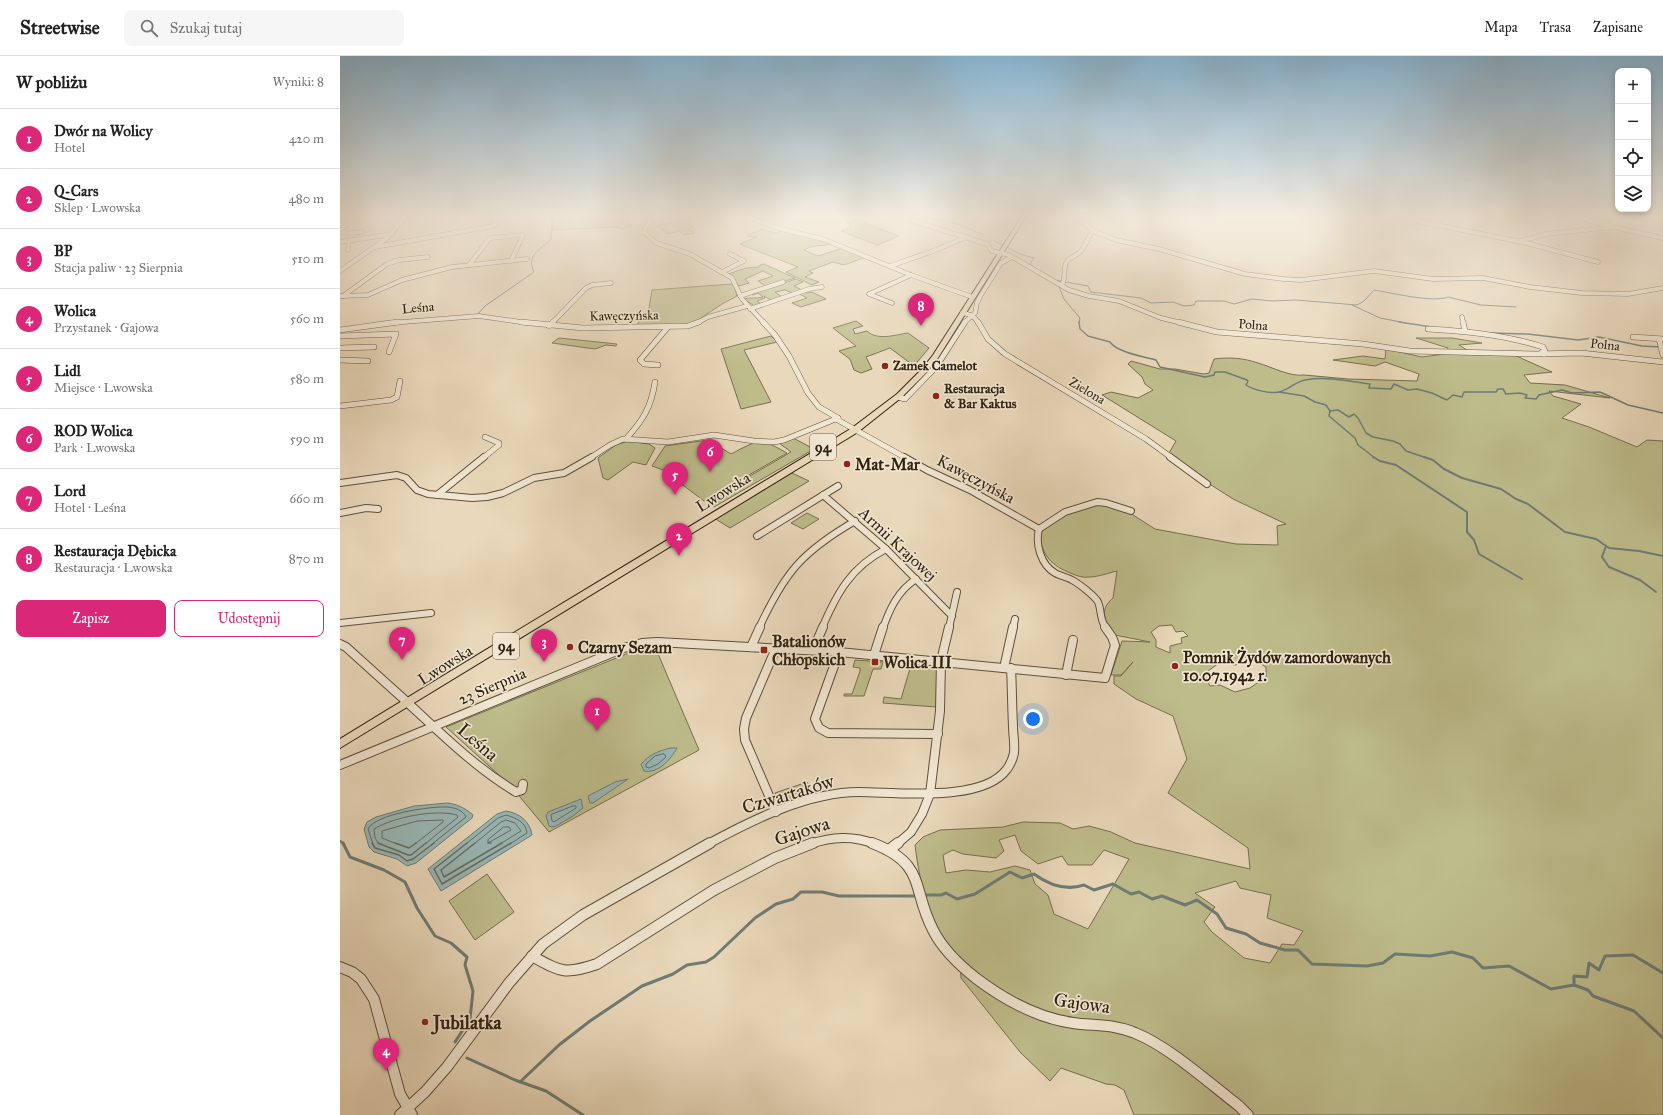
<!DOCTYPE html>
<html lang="pl">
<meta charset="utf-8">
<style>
body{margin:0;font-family:"IM FELL Great Primer",serif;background:#f6f6f6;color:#222}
.controls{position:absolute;right:12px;top:12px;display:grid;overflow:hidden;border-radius:8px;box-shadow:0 2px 6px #0003}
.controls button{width:36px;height:36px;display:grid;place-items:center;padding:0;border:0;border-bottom:1px solid #e0e0e0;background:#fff;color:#222;font:20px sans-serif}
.you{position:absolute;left:693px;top:663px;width:14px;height:14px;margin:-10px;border:3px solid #fff;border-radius:50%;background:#1a73e8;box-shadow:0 0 0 6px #1a73e833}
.badge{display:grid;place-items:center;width:26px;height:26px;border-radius:50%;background:#db2777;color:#fff;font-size:13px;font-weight:700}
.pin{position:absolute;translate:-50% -33px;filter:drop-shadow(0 1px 2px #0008)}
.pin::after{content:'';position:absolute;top:21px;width:14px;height:12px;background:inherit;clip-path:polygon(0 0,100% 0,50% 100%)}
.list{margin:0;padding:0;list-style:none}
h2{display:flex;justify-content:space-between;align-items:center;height:52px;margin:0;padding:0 16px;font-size:17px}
h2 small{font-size:13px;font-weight:400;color:#767676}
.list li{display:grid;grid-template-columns:26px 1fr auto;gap:12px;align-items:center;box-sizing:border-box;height:60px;padding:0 16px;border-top:1px solid #e0e0e0}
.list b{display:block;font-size:15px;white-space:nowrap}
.list p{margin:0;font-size:13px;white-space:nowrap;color:#767676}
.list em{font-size:13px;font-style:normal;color:#767676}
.actions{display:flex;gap:8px;padding:12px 16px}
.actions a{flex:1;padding:9px 0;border:1px solid #db2777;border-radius:8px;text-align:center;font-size:14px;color:#db2777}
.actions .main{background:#db2777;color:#fff}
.icon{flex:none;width:22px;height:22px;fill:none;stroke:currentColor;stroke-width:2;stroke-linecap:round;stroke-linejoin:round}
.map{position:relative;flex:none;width:1323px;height:1059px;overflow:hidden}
header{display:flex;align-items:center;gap:24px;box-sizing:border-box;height:56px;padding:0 20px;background:#fff;border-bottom:1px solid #e0e0e0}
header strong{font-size:19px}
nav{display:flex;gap:22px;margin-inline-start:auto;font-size:14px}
.search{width:280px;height:36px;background:#f6f6f6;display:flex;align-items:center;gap:10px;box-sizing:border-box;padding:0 14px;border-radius:8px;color:#767676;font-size:15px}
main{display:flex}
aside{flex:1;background:#fff}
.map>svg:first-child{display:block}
</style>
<header>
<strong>Streetwise</strong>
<div class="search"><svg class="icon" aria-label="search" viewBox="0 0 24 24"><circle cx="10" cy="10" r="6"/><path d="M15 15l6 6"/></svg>Szukaj tutaj</div>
<nav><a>Mapa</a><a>Trasa</a><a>Zapisane</a></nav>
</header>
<main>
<aside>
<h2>W pobliżu<small>Wyniki: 8</small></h2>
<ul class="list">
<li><span class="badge">1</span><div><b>Dwór na Wolicy</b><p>Hotel</p></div><em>420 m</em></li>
<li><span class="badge">2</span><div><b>Q-Cars</b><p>Sklep · Lwowska</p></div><em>480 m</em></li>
<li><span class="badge">3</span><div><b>BP</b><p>Stacja paliw · 23 Sierpnia</p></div><em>510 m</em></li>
<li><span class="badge">4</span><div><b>Wolica</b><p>Przystanek · Gajowa</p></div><em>560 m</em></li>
<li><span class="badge">5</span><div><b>Lidl</b><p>Miejsce · Lwowska</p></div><em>580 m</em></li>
<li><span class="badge">6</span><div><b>ROD Wolica</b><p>Park · Lwowska</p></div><em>590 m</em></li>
<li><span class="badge">7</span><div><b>Lord</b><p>Hotel · Leśna</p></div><em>660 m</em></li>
<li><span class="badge">8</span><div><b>Restauracja Dębicka</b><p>Restauracja · Lwowska</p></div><em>870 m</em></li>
</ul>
<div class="actions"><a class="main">Zapisz</a><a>Udostępnij</a></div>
</aside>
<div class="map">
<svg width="1323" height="1059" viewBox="0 0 1323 1059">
<rect width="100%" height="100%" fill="#e9d8ba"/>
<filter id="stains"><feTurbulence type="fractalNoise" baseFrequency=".005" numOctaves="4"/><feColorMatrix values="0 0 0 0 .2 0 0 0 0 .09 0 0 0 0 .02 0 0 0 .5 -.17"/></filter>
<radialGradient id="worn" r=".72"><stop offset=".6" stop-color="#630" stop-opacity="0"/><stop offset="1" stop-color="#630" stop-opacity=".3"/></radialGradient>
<g fill="#bebc8b" stroke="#766f4e" fill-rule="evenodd">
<polygon points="212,160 290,160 287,166 292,169 283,173 276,171 212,174"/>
<polygon points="335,163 346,165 353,171 350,173 355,177 344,179 339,175 327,178 317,169 329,167"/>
<polygon points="516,164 559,180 537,189 501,175 512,171 507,167"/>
<path d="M422 173 436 177 443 174 492 187C482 192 475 187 464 194L478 200 503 192 526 201 504 209 493 206 469 215 473 217 465 221 479 226 472 229 446 216 458 211 400 188 417 181 407 180Z"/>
<polygon points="424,208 455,222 427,231 418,225 433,220 423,215 405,223 409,227 399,230 388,218 406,212 419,211 420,209"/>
<path d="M456 223 463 226 454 230 462 234 452 237 445 234 435 236 442 241 432 245 424 240 425 242 417 245 421 248 414 250 409 246H405L404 243C411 241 416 243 423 241L418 237 413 239 411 238Z"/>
<polygon points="391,228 394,230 397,240 382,248 352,268 296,270 309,252 312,234"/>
<polygon points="463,235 468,237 472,236 486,243 461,251 452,247 467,242 458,237"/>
<path d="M516 265 523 270 513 273 515 278 527 275C538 285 554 279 568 277L589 292 574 310 550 292 526 301 532 313 521 317 514 314 510 303 499 295 516 290 493 272Z"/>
<polygon points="431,280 437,286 404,294 431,346 401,353 381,293"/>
<polygon points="219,282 277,288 276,290 266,289 255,293 212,287"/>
<path d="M1076 282H1112L1142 287 1119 289 1130 296 1174 299 1212 316 1184 319 1190 327 1225 329 1270 342 1209 335 1213 340 1241 348 1222 362 1249 371 1297 391 1307 384 1323 385V1059H794L784 1034 775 1029 766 1028 721 1012 710 1025 680 996 621 922 620 905C590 875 580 829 575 789L583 781 600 774 663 771 683 766 720 767 733 773 749 770 771 776 795 787 910 813 908 792 828 737 847 703 833 660 796 643 774 628V620H781L793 606 781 619H771L782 585 810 586 775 579C765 565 758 555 773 542L777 515C768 517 758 521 749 521 741 522 735 519 728 516 709 508 700 496 700 475L719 461 756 448 765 449 790 457 815 473 896 488 938 489 937 470 946 468 893 443 854 418 829 397 836 385 762 339 771 336 798 342 813 334 805 328 802 321 788 308 791 305 820 313H835L864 318 869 317 874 303C890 301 903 302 918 307 932 311 950 321 964 319L1008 323 1077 325 1079 318 1045 306 1035 310 993 304 1023 300 1045 303 1046 293 1082 301 1105 298 1108 292ZM832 569 836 576 843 575 848 580 841 582 842 587 830 590V597L816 591V584L811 576 819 570ZM907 600 926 611V621L910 632 895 636 880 629 870 630 864 618 879 607 896 609ZM675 779 681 795 698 808 722 800 728 809H752L764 794 789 803 748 873 714 858 708 839 695 828 690 814 675 810 650 816 626 814 606 817 603 799 613 794 623 798 656 802 664 795 659 784ZM896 825 900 832 931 839 927 862 963 875 954 889 942 888 930 907 904 902 872 876 864 866 875 851 855 837Z"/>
<polygon points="453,382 474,393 374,451 367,445 451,396 439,387"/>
<path d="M368 384 391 398C418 384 419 381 447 397L364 445 323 414 312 410 325 390Z"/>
<polygon points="288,385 309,388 315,392 306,409 293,406 268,424 263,422 258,402 276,389"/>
<polygon points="452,417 469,425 390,472 374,462"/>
<polygon points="467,457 479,463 463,473 451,467"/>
<polygon points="316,593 359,694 209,776 170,729 106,671 296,594"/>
<polygon points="515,604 543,606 541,613 533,613 524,640 504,640 504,638 512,638 520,615 520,612 513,611"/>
<polygon points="582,608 590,609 597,614 596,651 543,647 544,641 561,643 571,609 581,610"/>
<polygon points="467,726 474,739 443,749 439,748 435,737"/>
<polygon points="147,818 174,856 135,884 109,845"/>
</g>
<g fill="#99b8b7" stroke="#6f7c75">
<path d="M330 692H337C331 703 318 718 304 715L301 708C311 698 316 696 330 692Z"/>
<polygon points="288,723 253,747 250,747 248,740 250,739 275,726"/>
<polygon points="241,743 243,752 233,760 216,770 212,771 209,770 206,760 208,756"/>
<path d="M107 747C117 748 125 752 133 759L132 762 76 807 67 810 57 803 34 796 29 791 24 773 27 766 36 761 74 750Z"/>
<path d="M166 755C179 757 190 765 192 779L101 835 88 813 157 758Z"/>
</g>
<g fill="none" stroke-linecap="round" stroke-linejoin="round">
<g stroke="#646d64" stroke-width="1">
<polygon points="324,698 326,701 318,708 309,712 306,711 306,708 315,700"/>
<polygon points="233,750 236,750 236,752 214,766 212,765 211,759"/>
<polygon points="164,771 169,771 171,774 148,787 148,784"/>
<path d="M33 788 28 773C35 758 91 750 108 751 115 752 123 754 126 761L92 788"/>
<path d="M39 788 35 782 34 773C54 761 95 753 117 759L118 761 85 788"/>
<polyline points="57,788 42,782 42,775 77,765 103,764 103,766 75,788"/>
<path d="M126 788 158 762 166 759C176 762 186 766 187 777L170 788"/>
<polyline points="134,788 161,766 166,764 175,767 181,775 160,788"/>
</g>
<g stroke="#646d64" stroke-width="1.5">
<polyline points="32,787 35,792 59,799 67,805 73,803 94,787"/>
<polyline points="38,787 68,799 71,799 86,787"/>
<polyline points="55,787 69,792 76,787"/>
<polyline points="127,787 94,813 102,828 171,787"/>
<polyline points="135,787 101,814 104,821 162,787"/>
<polyline points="148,787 151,787"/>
</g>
<g stroke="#6f7c75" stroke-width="1">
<polyline points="583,160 621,169 644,179"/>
<polyline points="654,185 680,198 694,202 690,208 695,212"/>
<path d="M715 224 748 230 751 236 801 242 811 247 833 246 844 250 854 249 856 245H884L894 248 912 243 932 245 956 244 1017 249 1024 245 1034 234C1052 237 1093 247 1108 241L1141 249 1176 251"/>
<polyline points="718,228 724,243 740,262 739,267"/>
<polyline points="1012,249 1040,262 1066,267"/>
<path d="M137 259 145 250 194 216C186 200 200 193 211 184L212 165 214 160"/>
</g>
<g stroke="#6f7c75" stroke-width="1.5">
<path d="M739 266 740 273 748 280 770 286C776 296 805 301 816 304L820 311 865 321 874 319 875 316H885L907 324 908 325 906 329C913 334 931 338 939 336 948 334 955 326 965 324 986 320 1009 325 1030 328L1029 332 1051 333 1054 328 1068 334 1077 333 1092 337 1107 344 1113 339 1122 341 1124 336H1156L1158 333H1163L1166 338 1180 337 1187 339 1185 342 1196 343 1199 339 1222 334 1232 337 1260 336 1288 349 1323 357"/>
<polyline points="1059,266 1092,271"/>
<polyline points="1150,277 1188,278 1238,284 1259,281 1302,290 1320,291"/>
<polyline points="939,336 964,340 975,346 986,349 990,355 998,354 1009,361 1014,358 1018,362 1026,377 1033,381 1053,385 1060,388 1066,395 1087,402"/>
<polyline points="990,355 989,360 1015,382 1018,389 1035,402"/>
</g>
<g stroke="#6f7c75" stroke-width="2">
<polyline points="1033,401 1040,405 1056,409 1127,456 1127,476 1134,484 1139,498 1182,523"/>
<polyline points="1084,401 1093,404 1104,413 1122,422 1161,433 1176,443 1188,448 1225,476 1256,483 1269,492 1299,495 1323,500"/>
<polyline points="1266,490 1262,501 1269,511 1300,524 1316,536"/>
</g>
<polyline stroke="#6f7c75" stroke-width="2.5" points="0,785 4,788"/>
<g stroke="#6f7c75" stroke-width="3">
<polyline points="3,787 10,801 44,814 65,826 77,852 95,880 111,887 127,901 125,909 133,935 130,963 115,986"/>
<path d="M584 839H601L606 837 617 843 635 838 670 816 682 822 694 818C709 829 726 835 744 829L754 834 773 828 791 838 799 836 812 843 822 840 845 849 857 844 877 858 886 872 906 878 920 887 945 894H958L972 908 1027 910 1043 907 1055 898 1090 900 1112 896 1133 902 1143 912 1169 910 1211 933 1234 929V920L1247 921 1249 907 1259 914 1265 900 1293 899 1323 917"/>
<polyline points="1234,929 1248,934 1253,940 1294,955 1323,982"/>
<polyline points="127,1002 175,1024 206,1035 243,1059"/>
<polyline points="180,1026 219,989 250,965 302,930 333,918 347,909 366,906 374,901 415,862 436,848 453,843 461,836 482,836 499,840 578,840"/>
</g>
<defs>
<g id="minor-far4">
<polyline points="308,160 310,167 305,172 304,176 316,187 350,198 392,222 402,243 424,267"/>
<polyline points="404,160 434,171 483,183 571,219 632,241"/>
<polyline points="557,160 647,188 652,195 669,199 729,234 749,240 779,245 821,262 842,267"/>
<polyline points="1052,160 1182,186 1258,206"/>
<polyline points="1234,160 1273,171 1323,182"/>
<polyline points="0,162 13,160"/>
<polyline points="0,173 4,171 14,160"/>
<polyline points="753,175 776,184 819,193 905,218 944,223 961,224 1034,215 1093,223 1143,222 1190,231 1242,237 1288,238 1323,232"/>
<polyline points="9,177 22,176"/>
<polyline points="1181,185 1206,178 1273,171"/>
<polyline points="0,186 52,178"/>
<polyline points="35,191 153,170 155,169 156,160"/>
<polyline points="8,194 9,184"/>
<polyline points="129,209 150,182 183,179 171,205"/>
<polyline points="550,210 596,194 626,181"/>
<polyline points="0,215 47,182 66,160"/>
<polyline points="382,216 404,205 390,198"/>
<path d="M722 229C726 222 723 214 726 207 728 202 735 200 739 197 744 193 748 181 753 175L742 165 730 160"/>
<polyline points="0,240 28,239 62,224 112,211 187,203"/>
<polyline points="3,240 47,208 59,204 88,201"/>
<polyline points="400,240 443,226"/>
<polyline points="552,247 529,238 571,219"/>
<polyline points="410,253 469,233 482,231"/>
<path d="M622 257C630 258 635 260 638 267"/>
<polyline points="1122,261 1123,267"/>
<polyline points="50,267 139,260 188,267"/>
<polyline points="212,267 246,232 252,229 271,227"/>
<polyline points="357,267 368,261 407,250"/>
<polyline points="624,267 635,257 637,247 641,239 661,207 672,201"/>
</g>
<g id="minor-far3">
<polyline points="181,266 243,272 348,270 359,266"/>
<polyline points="423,266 435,279 449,300 468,337 479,351 498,362"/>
<polyline points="638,266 648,283 665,298 806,383 832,402"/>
<polyline points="838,266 877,276 1023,288 1070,295 1196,298 1241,297 1323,306"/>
<polyline points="1123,266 1125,275"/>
<polyline points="209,270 213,266"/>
<path d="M1088 273C1126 275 1166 279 1203 291L1205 295 1202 296 1204 298"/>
<polyline points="0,274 58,266"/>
<polyline points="0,280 56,278 49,296"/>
<polyline points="1293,281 1323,283"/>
<polyline points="1319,283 1323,299"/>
<polyline points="0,292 34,291"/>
<polyline points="0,304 28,305"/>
<polyline points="318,309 304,308 300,304 328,271"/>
<polyline points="558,341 565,343 596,311 625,266"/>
<polyline points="0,350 51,344 57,341 60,325"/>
<polyline points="496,363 566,402"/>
<path d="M286 383C303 364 311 352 315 326"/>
<polyline points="143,402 159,389 159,387 145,381"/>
<polyline points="250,402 270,389 283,383 328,386 374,379 414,385 434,386 444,384 498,362"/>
</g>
<g id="minor-far2">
<polyline points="564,401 587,414 630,434 699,473"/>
<polyline points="830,401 867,428"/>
<polyline points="0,427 57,419 66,422 77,434 88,438 132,442 147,441 163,437 194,422 224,417 252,401"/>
<polyline points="97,439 144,401"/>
<polyline points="483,439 546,493 612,560"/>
<polyline points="0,457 26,452 38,453"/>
<polyline points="417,480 498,430"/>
<polyline points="0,567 91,557"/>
<path d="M419 572C445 516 462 496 515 465"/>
<path d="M482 572C497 537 511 511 546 493"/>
<path d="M543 572C550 552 558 535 576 523"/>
<polyline points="609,572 617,536"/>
<polyline points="673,572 675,563"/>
<path d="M766 572C759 563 762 555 758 546 755 540 738 527 732 524 727 521 720 520 715 517 701 509 695 488 699 473L725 456 757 446 766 447 791 455"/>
</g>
<g id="minor-far1">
<polyline points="0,588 6,591 67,646"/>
<polyline points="411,591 420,571"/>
<polyline points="436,592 406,662 404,673 405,684 436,756"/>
<polyline points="473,594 483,571"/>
<polyline points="499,596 475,663 479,672 488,677 598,678"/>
<polyline points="534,599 543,571"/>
<polyline points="664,612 673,571"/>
<polyline points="726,619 733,584"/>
<path d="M70 649C104 680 136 712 176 736L182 734 183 728"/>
<polyline points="0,709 284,592 302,587 317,586 499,596 765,622 775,589 772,581 765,571"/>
<path d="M368 788C412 764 468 736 519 736 556 736 643 747 667 713 670 709 673 702 674 697 675 688 673 678 673 670 672 650 672 631 671 612"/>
<path d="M470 788C492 781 512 779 535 788"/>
<polyline points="557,788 571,776 582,758 590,738 600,655 601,605 609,571"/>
</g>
<g id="minor">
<path d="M532 787C587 808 571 832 593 874 603 894 619 909 637 923 665 944 697 962 733 967 754 970 775 968 795 977 830 991 869 1027 899 1050L908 1059"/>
<polyline points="549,794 558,787"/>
<path d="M192 900C221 916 225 919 257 908L374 834 435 802 473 787"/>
<polyline points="0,911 12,916 21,923 34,943 60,1038 72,1059"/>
<polyline points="60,1059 85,1036 107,1011 169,927 203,888 243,859 370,787"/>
</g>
<path id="major" d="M682 160H686L598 302 587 316 562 341 518 376 0 692V683C170 578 342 476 512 372L557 338 582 313 593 299Z"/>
</defs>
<use href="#minor-far4" stroke="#5e503b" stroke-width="5"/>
<use href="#minor-far3" stroke="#5e503b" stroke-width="6"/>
<use href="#minor-far2" stroke="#5e503b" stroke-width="8"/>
<use href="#minor-far1" stroke="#5e503b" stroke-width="10"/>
<use href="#minor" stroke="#5e503b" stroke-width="12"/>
<use href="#major" stroke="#2f2211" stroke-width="2"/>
<use href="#minor-far4" stroke="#f1e6d2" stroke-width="4"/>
<use href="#minor-far3" stroke="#f1e6d2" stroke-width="5"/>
<use href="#minor-far2" stroke="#f1e6d2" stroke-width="6"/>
<use href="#minor-far1" stroke="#f1e6d2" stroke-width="8"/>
<use href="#minor" stroke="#f1e6d2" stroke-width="10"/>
<use href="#major" fill="#e9d8ba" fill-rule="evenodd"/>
</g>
<linearGradient id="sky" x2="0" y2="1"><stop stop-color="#88b6d4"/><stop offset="0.52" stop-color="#f5ede0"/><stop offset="1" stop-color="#f5ede0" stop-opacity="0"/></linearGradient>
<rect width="1323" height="308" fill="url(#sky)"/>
<g fill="#8f2418" stroke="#f1e6d2" stroke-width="1.5">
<circle cx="545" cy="310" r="4"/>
<circle cx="596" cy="340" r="4"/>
<circle cx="507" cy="408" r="4"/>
<circle cx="230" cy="591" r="4"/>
<rect x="420" y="590" width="8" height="8" rx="2"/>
<rect x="531" y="602" width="8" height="8" rx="2"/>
<circle cx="835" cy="610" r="4"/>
<circle cx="85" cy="966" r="4"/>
</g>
<g text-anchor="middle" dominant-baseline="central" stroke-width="3.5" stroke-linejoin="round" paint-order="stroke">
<g font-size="13" fill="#2f2211" stroke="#f1e6d2">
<text transform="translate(78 252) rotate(-5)">Leśna</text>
<text transform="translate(284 260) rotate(-1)">Kawęczyńska</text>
<text transform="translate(913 269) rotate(4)">Polna</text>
<text transform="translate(1265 289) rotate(6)">Polna</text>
<text transform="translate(747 335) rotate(31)">Zielona</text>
</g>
<g font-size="13" font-weight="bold" fill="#2f2211" stroke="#f1e6d2" text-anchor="start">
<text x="553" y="310">Zamek Camelot</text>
<text x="604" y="333">Restauracja<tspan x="604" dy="15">&amp; Bar Kaktus</tspan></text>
</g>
<g fill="#f1e6d2" stroke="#695d4b" stroke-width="1">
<rect x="470" y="378" width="26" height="26" rx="3"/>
<rect x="153" y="577" width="26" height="26" rx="3"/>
</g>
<g font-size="15" font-weight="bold" fill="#2f2211">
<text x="483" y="391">94</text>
<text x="166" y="590">94</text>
</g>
<g font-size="16" font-weight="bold" fill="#2f2211" stroke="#f1e6d2" text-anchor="start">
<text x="515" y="408">Mat-Mar</text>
<text x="432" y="585">Batalionów<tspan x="432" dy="18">Chłopskich</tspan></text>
<text x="238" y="591">Czarny Sezam</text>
<text x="843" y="601">Pomnik Żydów zamordowanych<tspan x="843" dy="18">10.07.1942 r.</tspan></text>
<text x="543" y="606">Wolica III</text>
</g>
<g font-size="16" fill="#2f2211" stroke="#f1e6d2">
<text transform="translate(636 423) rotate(28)">Kawęczyńska</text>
<text transform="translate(383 436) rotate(-32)">Lwowska</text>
<text transform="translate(558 488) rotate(43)">Armii Krajowej</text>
<text transform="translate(105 609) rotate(-32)">Lwowska</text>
<text transform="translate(152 630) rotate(-23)">23 Sierpnia</text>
</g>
<g font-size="19" fill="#2f2211" stroke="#f1e6d2">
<text transform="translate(138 686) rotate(41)">Leśna</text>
<text transform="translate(448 738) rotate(-17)">Czwartaków</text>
<text transform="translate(462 775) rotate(-18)">Gajowa</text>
<text transform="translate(742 947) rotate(8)">Gajowa</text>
</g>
<g font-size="19" font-weight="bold" fill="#2f2211" stroke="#f1e6d2" text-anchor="start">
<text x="93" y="966">Jubilatka</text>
</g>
</g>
<rect width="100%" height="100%" filter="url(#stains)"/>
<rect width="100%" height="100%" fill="url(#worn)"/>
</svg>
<div class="controls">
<button>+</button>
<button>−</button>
<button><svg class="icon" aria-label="locate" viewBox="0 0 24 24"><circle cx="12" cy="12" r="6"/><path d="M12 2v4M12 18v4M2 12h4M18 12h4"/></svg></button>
<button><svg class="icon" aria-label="layers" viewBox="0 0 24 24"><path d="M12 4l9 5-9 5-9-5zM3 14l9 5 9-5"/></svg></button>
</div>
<div class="you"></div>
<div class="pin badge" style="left:257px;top:675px">1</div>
<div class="pin badge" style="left:339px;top:500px">2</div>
<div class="pin badge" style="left:204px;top:606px">3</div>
<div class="pin badge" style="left:46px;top:1015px">4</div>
<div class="pin badge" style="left:335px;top:439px">5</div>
<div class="pin badge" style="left:370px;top:416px">6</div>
<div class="pin badge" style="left:62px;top:604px">7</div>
<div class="pin badge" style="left:581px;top:270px">8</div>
</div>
</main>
